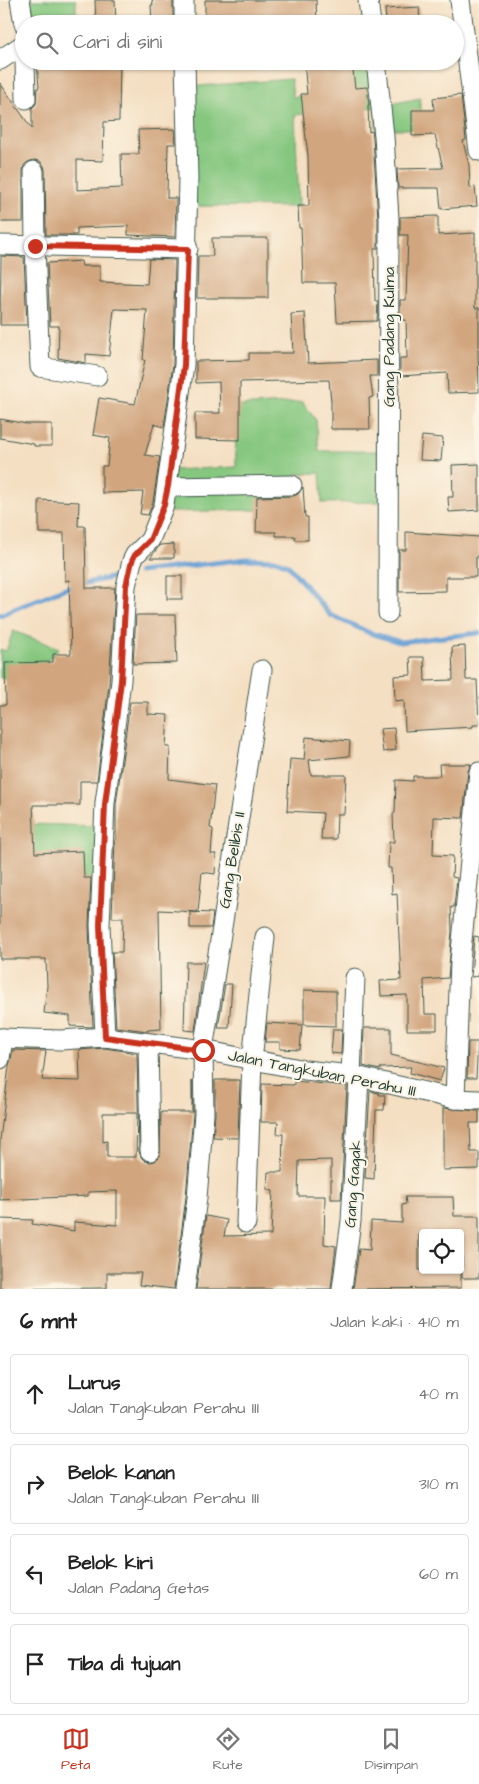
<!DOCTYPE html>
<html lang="id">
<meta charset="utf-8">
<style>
body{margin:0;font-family:"Architects Daughter",sans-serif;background:#f2f2f2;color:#222}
.controls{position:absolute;right:15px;bottom:15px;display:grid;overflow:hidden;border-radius:5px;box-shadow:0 1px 4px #0004}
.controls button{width:45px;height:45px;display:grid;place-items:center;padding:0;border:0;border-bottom:1px solid #e0e0e0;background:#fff;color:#222;font:25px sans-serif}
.stop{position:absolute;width:15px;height:15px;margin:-11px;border:4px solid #c8321e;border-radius:50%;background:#fff}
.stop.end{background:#c8321e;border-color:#fff;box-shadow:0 1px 5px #0008}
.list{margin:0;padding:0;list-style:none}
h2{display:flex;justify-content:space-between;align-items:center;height:65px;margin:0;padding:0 20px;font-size:21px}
h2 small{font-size:16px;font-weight:400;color:#767676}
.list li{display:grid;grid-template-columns:32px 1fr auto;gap:15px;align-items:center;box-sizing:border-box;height:80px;margin:0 10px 10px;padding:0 10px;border:1px solid #e0e0e0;border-radius:5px}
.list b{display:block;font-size:19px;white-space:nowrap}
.list p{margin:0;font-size:16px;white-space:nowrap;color:#767676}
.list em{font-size:16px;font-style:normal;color:#767676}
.icon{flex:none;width:28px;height:28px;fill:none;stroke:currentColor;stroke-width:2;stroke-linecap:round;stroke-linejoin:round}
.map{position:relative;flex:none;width:479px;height:1289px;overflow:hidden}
.search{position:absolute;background:#fff;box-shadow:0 1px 4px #0004;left:15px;right:15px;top:15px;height:55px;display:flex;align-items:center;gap:12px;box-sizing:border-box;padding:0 18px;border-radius:28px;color:#767676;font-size:19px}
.sheet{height:425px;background:#fff}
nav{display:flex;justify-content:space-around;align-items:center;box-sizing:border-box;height:70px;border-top:1px solid #e0e0e0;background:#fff;font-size:14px;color:#767676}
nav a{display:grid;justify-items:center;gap:2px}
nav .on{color:#c8321e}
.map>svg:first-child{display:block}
</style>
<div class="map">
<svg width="479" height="1289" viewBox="0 0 479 1289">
<rect width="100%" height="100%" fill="#fcf5e5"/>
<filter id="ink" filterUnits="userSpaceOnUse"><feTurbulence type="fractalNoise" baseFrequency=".02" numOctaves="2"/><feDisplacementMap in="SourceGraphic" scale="10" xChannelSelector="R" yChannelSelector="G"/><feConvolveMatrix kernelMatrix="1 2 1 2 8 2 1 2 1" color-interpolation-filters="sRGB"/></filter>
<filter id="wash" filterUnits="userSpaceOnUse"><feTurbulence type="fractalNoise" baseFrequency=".0096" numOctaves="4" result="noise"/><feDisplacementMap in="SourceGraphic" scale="20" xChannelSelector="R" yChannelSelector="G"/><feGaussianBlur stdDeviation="1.12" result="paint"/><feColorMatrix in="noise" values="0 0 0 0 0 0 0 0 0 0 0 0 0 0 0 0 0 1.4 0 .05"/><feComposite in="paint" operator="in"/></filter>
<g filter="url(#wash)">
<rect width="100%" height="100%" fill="#f4dfc2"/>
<g fill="#86c780" stroke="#52825a">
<polygon points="14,0 76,0 76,24 24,24"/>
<polygon points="369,68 376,107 420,98 420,129 377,129 375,107 295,115 299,207 187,206 185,87 291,79 293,97 349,90 349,69"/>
<polygon points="302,402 316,420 319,451 379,451 382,502 322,503 320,473 296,474 297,509 168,512 172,470 236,467 235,406"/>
<polygon points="13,631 59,648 32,678 0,678 0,649 6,651"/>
<polygon points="28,824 99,826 95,877 28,875"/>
</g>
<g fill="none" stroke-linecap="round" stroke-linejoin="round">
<g stroke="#659dd3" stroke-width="5">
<polyline points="139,572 247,559 275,560 288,565 330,615 370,633 400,642 479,633"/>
<polyline points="0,615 68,587 119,576"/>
</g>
</g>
<g id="blocks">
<g fill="#d1a67f" fill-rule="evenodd">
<polygon points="95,0 115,0 116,24 96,24"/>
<polygon points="152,0 173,0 173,24 152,24 151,5 153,5"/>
<polygon points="205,0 316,0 317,24 205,24"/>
<polygon points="419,7 420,21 386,23 385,9"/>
<polygon points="52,61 120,61 119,121 104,122 103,161 77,160 77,190 122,188 121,154 139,154 138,130 175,129 176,144 168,144 167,198 176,198 175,237 128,235 128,226 77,228 77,235 46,235 45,170 44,166 40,161 34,160 28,162 24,165 23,171 23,222 0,222 0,83 32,129 32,108 36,104 37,88 39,88 37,63"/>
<polygon points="304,61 352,61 355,88 367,87 369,105 368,105 369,132 372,131 373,137 378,219 378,248 374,249 375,301 378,301 377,321 337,322 335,283 303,283 302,250 301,228 299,228 298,206 309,206 308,156 301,94 307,94"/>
<polygon points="461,95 466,140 463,141 469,165 470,188 475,187 477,206 441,209 439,188 398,188 397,169 443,168 435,135 412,136 412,110 434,110 433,98"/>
<polygon points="438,216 438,235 475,233 475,308 479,308 479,347 478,348 479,392 448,393 447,373 400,376 400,358 407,358 406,320 400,320 400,300 406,300 408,235 400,235 400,217"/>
<polygon points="212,238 268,238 268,298 197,298 198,256 213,256"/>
<polygon points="1,256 24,257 27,325 0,325"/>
<polygon points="149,259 175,260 173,364 164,427 154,424 145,455 160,457 153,502 148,515 140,514 143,492 102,493 102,466 107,466 110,438 93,435 99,398 135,404 145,360 143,360 147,310 114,309 109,356 86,354 86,363 58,358 59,326 50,326 47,263 81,261 82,266 100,266 100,282 147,284"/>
<polygon points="305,313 308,363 377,360 377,376 370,376 373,397 369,398 370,429 331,429 331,402 329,380 240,382 240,440 195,439 195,413 220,413 219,382 196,383 196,361 249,360 249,353 293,353 291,314"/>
<polygon points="0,419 27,424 52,424 52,446 34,446 34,444 0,438"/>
<polygon points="422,436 443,438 441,461 420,460"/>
<polygon points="479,464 479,510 449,512 448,497 453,497 452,465"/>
<polygon points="303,487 305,517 308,517 308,540 295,540 295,536 276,536 276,532 256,532 257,497 293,496 298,494"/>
<polygon points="39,500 79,502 78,526 85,526 86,588 115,588 109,685 97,781 80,781 80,805 33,805 35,853 83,851 84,878 91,878 89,926 93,1027 70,1026 70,1016 44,1013 47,986 46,959 0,959 0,705 6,705 5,663 53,662 53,654 71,654 69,580 65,581 64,533 39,533"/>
<polygon points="406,532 479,537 479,556 476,556 476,577 446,577 446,591 399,592 399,550 406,550"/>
<polygon points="174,544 174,558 150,558 160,545"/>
<rect x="167" y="576" width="15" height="23"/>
<polygon points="136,615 175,615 177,663 133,664"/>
<polygon points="465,646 466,680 477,680 479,725 473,725 473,727 405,731 404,700 395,701 394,676 411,675 410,657 424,657 425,681 453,680 452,647"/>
<polygon points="130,702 148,702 148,714 168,715 166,747 170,747 169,779 215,785 210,828 213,829 211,854 216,854 215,874 202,872 198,912 159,910 161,1029 148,1030 148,1031 116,1027 112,952 122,952 123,918 112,918 115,840 116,840 116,804"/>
<polygon points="394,728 396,750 383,752 380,729"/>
<polygon points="306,737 350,741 349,756 309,760 311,775 346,775 344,814 337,814 336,839 321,839 323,813 287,811 290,759 304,760"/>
<polygon points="439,764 471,764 468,771 463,818 434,817 433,855 453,856 452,877 457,878 454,907 451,907 452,932 448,978 424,980 425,1014 437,1014 437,1030 407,1030 407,995 381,996 380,981 401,980 397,893 392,894 391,868 388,868 389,842 394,842 393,813 395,813 396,780 413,781 413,776 440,776"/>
<polygon points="190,912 213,913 211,928 190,928"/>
<polygon points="474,936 479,937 479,976 471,977"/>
<polygon points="186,962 204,962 195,1031 184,1030"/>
<polygon points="225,984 232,984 229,1028 218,1028"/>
<polygon points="304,990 336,991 336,1026 304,1025"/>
<polygon points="267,1023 302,1025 300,1050 280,1049 280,1042 265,1042"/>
<polygon points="364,1028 391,1028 391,1055 444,1068 440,1081 410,1073 411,1067 380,1068 380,1070 363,1066"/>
<polygon points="333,1029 342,1029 341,1054 331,1053"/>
<polygon points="468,1042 478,1042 476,1078 467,1078"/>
<path d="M105 1048 137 1053 139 1151 141 1157 145 1161 151 1162 155 1161 160 1156 161 1112H192V1081L193 1114 186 1197 174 1289 139 1285 141 1273H107V1288L0 1289V1219L33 1220 32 1224 74 1231V1222L117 1225V1191L88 1192V1196L0 1200V1140L9 1066 13 1050 46 1051 42 1080 80 1081 79 1050ZM103 1113H137L136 1157H107V1141L103 1142Z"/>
<polygon points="215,1080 240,1080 238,1138 213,1137 215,1114"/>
<polygon points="294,1081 347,1086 341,1199 331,1199 331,1160 299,1161 298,1196 325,1196 324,1244 336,1246 331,1289 196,1289 206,1216 227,1220 224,1236 271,1235 273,1191 267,1190 268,1172 282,1172 283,1134 277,1134 278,1122 261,1122 262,1084 294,1085"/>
<polygon points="370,1091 379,1093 379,1095 385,1095 384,1110 376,1110 374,1179 365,1178"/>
<polygon points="443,1108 479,1111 479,1123 470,1123 471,1152 479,1152 479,1169 443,1170"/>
<polygon points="405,1197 453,1197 454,1216 479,1216 479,1278 462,1278 462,1233 419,1233 419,1270 461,1270 461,1288 353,1289 359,1249 370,1250 371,1221 402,1223 402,1205 406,1204"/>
</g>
</g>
</g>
<g filter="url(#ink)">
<use href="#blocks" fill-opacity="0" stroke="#3f5549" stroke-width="1"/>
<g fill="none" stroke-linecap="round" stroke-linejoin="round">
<defs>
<g id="street">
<polyline points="20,0 24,24"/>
<polyline points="184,0 184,24"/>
<polyline points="368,0 371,24"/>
<polyline points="460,0 479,151"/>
<polyline points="0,60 24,44"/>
<polyline points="25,61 26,99"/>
<polyline points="376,61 384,136 389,219 388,613"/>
<polyline points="34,171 35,246 40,367 97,376"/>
<polyline points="0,245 188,249"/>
<polyline points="168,487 292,485"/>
<polyline points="105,1037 100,925 105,803 121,681 126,586 132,561 135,555 150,540 164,505 184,365 188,178 185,61"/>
<polyline points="0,1038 61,1040 105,1037 203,1050 305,1070 351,1075 455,1099 479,1100"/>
<polyline points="148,1043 150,1151"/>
<polyline points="0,1059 3,1038"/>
<polyline points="351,1075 355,978"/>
<polyline points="455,1099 460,961 479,772"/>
<polyline points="246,1223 252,1061 265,937"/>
<polyline points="185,1289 197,1198 204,1114 203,1050 262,670"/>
<polyline points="342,1289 351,1221 359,1078"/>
</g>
</defs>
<use href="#street" stroke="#3f5549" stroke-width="21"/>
<use href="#street" stroke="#fff" stroke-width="19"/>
</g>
</g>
<g fill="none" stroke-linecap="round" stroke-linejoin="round" filter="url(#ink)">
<polyline stroke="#c8321e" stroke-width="6" points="35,246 188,249 184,365 168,486 164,505 150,540 135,555 132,561 126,586 121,681 105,804 100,925 105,1037 203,1050"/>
</g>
<g text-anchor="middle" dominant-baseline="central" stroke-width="4" stroke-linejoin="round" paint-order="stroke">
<g font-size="16" fill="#1f3d34" stroke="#fcf5e5">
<text transform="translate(389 337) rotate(-90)">Gang Padang Kulma</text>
<text transform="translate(232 860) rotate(-81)">Gang Belibis II</text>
<text transform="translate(322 1073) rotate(11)">Jalan Tangkuban Perahu III</text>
<text transform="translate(353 1184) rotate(-86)">Gang Gagak</text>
</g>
</g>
</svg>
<div class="controls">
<button><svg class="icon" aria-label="locate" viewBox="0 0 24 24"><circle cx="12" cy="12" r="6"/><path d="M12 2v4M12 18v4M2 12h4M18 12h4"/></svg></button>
</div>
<div class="stop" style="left:203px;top:1050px"></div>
<div class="stop end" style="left:35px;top:246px"></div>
<div class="search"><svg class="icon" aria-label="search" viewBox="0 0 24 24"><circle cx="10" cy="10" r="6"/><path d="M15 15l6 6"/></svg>Cari di sini</div>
</div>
<section class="sheet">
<h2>6 mnt<small>Jalan kaki · 410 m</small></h2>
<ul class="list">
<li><svg class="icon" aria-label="ahead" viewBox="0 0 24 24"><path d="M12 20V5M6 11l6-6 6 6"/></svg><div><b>Lurus</b><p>Jalan Tangkuban Perahu III</p></div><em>40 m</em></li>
<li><svg class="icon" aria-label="right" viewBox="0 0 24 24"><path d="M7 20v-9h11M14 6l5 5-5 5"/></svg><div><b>Belok kanan</b><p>Jalan Tangkuban Perahu III</p></div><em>310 m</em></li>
<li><svg class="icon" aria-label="left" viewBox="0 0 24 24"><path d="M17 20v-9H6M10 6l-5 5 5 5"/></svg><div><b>Belok kiri</b><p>Jalan Padang Getas</p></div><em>60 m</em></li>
<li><svg class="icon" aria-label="arrive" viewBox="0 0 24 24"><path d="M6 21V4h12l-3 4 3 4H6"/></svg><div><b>Tiba di tujuan</b></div></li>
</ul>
</section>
<nav>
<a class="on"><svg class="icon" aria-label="map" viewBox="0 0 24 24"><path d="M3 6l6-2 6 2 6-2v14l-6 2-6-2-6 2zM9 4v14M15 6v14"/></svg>Peta</a>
<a><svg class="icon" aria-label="directions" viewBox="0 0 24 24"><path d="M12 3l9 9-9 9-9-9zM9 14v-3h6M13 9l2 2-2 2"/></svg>Rute</a>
<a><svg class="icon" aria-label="saved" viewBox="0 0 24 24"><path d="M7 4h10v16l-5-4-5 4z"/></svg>Disimpan</a>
</nav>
